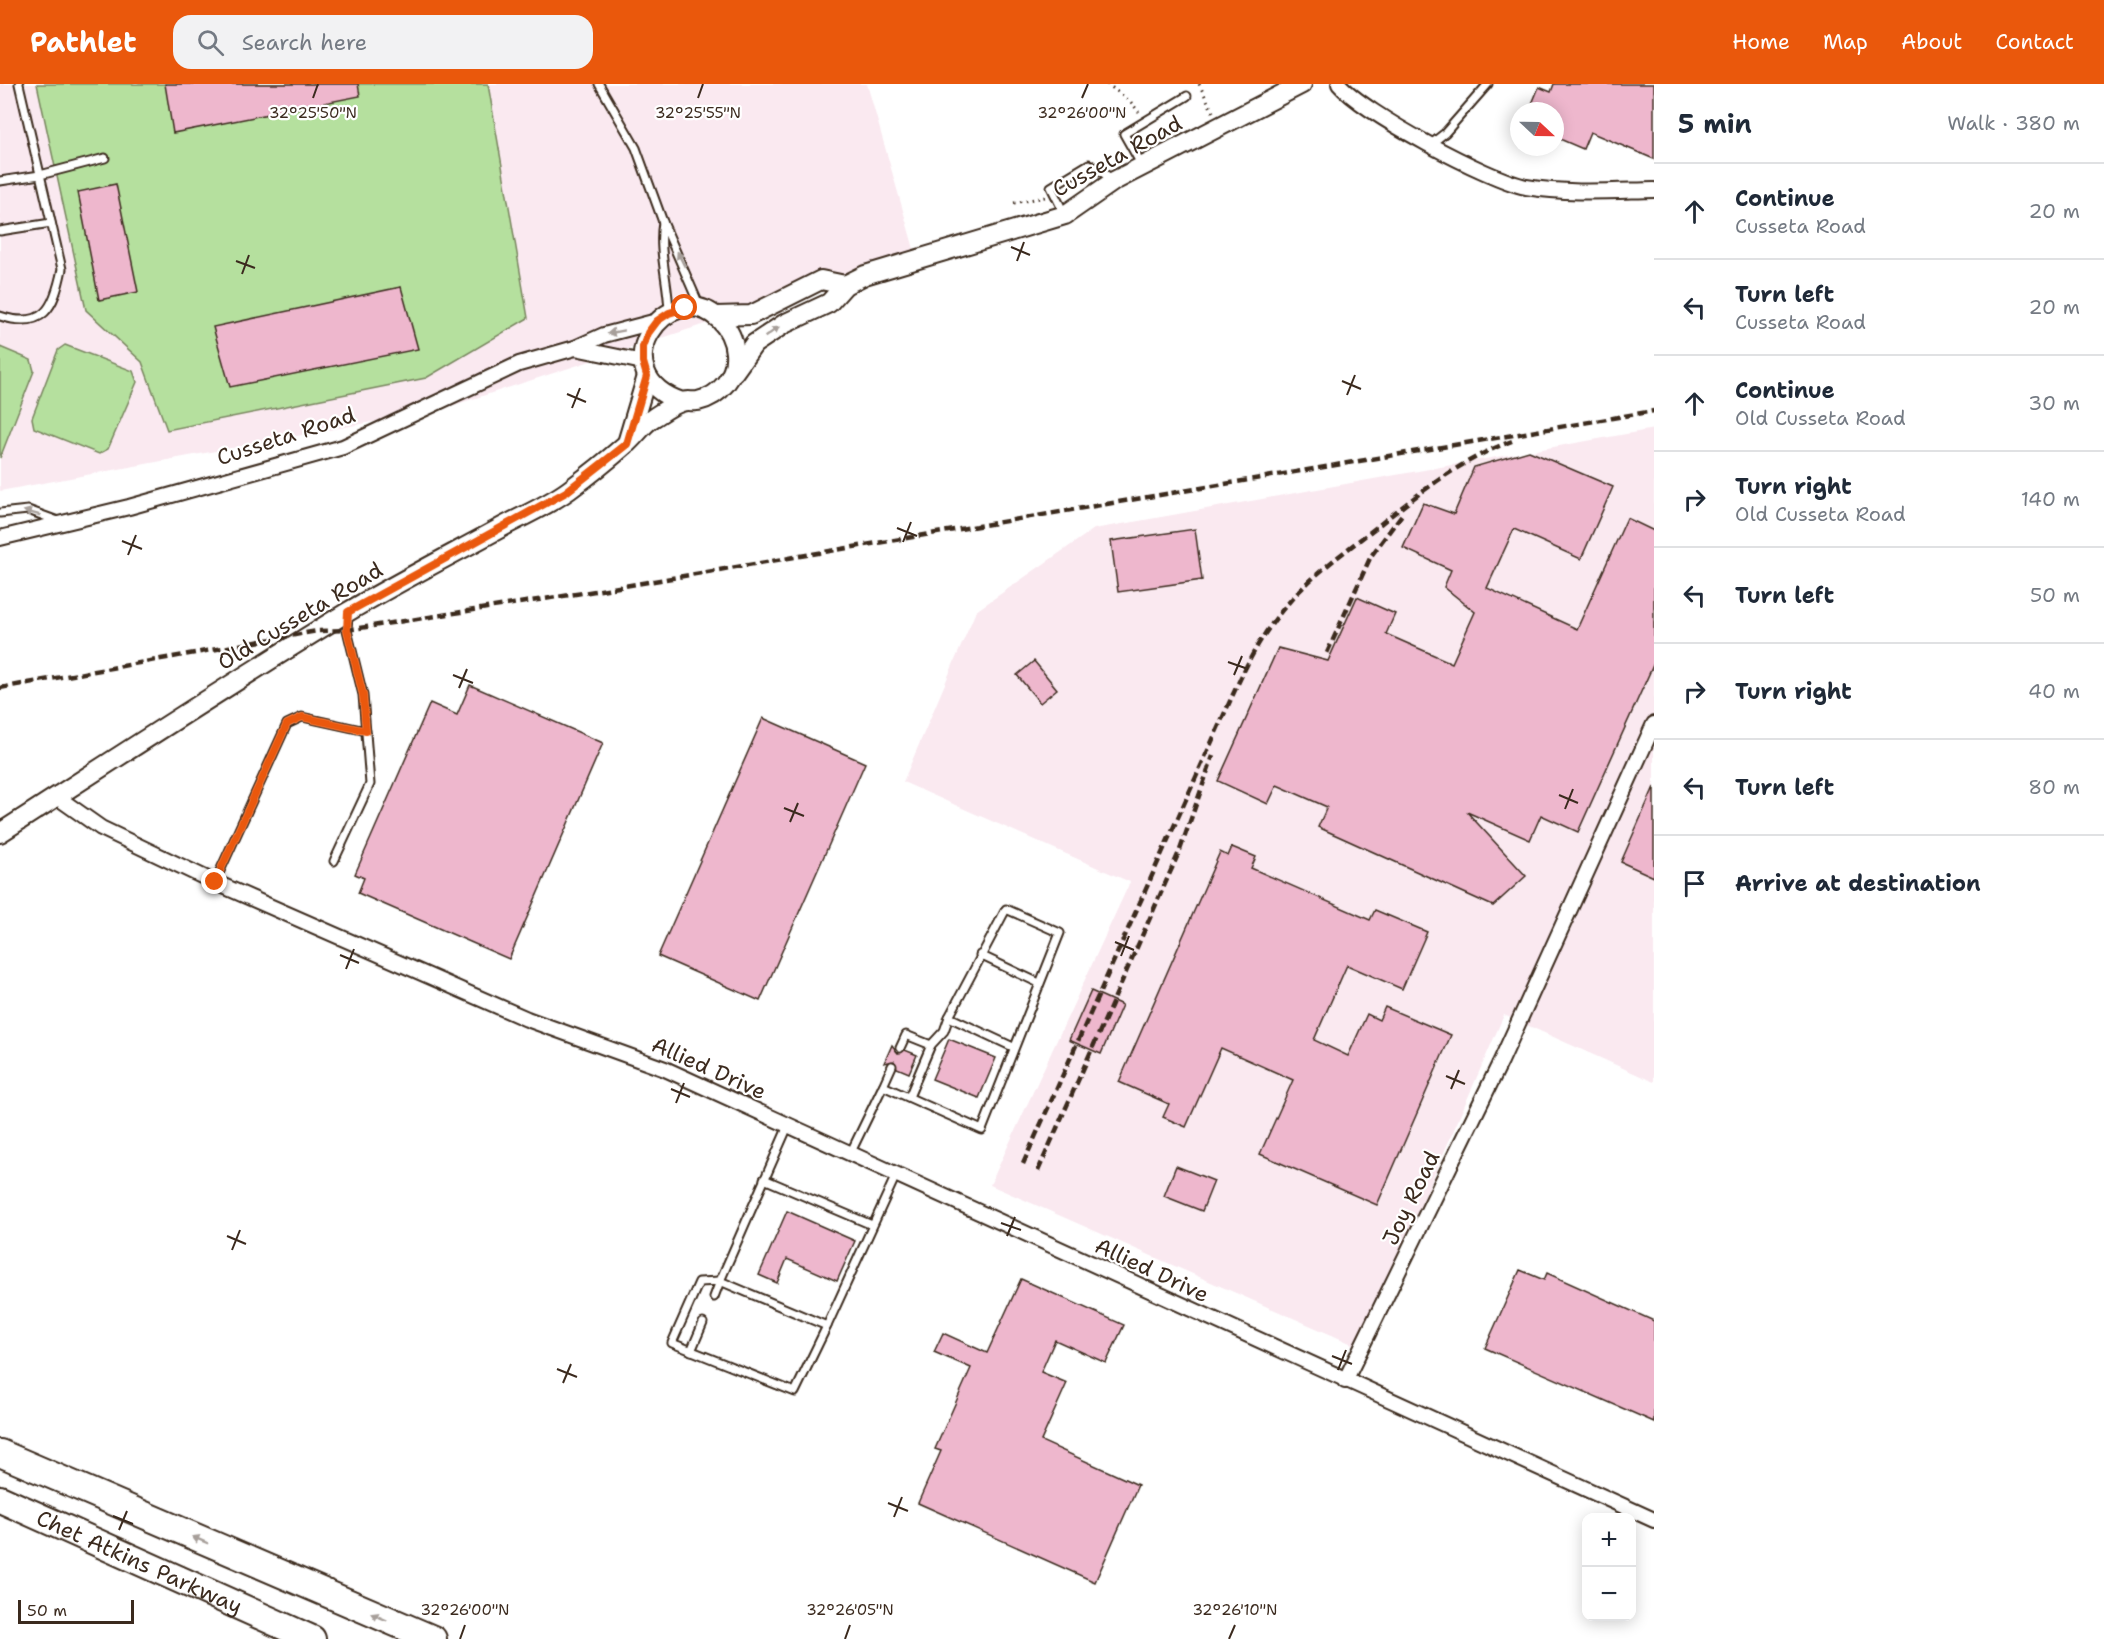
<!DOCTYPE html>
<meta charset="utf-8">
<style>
body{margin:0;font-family:"Shantell Sans",sans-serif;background:#f2f2f3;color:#1f2937}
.controls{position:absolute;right:18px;bottom:18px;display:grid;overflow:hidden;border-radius:12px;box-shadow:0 3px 15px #0003}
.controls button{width:54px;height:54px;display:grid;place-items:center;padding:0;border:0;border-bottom:2px solid #e0e1e3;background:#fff;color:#1f2937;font:30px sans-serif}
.compass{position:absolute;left:1510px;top:18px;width:54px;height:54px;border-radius:50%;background:#fff;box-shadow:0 3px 15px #0003;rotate:112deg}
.scale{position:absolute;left:18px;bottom:15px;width:116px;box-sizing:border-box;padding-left:6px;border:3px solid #3b2a1e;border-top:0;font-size:16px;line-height:21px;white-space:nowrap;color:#3b2a1e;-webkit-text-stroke:4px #fff;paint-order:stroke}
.stop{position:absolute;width:18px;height:18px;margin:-14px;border:4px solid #ea580c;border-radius:50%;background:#fff}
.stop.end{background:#ea580c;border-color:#fff;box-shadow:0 2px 6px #0008}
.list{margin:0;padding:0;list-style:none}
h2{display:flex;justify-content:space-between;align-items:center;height:78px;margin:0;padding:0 24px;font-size:26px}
h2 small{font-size:20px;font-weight:400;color:#747a83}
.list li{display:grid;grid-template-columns:39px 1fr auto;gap:18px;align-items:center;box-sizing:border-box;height:96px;padding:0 24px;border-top:2px solid #e0e1e3}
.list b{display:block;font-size:22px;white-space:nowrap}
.list p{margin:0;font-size:20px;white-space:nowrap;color:#747a83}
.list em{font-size:20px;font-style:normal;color:#747a83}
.icon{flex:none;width:33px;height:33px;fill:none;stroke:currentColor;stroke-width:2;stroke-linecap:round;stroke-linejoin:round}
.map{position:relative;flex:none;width:1654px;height:1555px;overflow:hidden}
header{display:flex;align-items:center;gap:36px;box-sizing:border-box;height:84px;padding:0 30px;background:#ea580c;color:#fff}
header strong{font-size:28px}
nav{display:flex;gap:33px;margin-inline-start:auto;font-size:21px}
.search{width:420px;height:54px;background:#f2f2f3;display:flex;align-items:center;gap:15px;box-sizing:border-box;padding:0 21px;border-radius:18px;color:#747a83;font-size:22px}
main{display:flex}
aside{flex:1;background:#fff}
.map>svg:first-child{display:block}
</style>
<header>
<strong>Pathlet</strong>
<div class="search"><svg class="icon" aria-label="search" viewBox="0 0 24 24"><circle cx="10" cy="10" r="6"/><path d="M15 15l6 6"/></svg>Search here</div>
<nav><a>Home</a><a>Map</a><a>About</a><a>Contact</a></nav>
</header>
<main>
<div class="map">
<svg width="1654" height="1555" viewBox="0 0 1654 1555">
<rect width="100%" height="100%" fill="#fff"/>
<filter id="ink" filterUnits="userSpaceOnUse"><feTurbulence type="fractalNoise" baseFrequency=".0167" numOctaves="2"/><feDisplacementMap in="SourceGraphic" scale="12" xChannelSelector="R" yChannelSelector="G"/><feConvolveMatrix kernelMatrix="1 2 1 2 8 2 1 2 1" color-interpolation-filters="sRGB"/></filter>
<g filter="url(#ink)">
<g fill="#fae9f0">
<polygon points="0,0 867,0 916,172 442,325 0,407"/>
<polygon points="1654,345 1654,998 1504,931 1359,1263 990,1101 1130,798 903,698 976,527 1094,445"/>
</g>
<g fill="#b5e09e" stroke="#78855e" stroke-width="1.5">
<polygon points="37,0 488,0 528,234 426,294 167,346 142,278 86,226"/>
<polygon points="65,261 133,287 137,298 108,365 99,370 34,344 32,334 58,266"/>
<polygon points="0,263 31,276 34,287 0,374"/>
</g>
<g fill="#eeb7cd" stroke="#3b2a1e" stroke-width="1.5">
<polygon points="165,0 358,0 360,12 173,49"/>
<polygon points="1554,0 1654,0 1654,75 1590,48 1583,65 1555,53 1555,27 1529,27 1539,3 1551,8"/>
<polygon points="116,100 138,208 99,216 78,108"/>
<polygon points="401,203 418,265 230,303 213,243"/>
<polygon points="1529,367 1613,403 1581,475 1514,445 1487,504 1577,545 1627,434 1654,447 1654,579 1578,748 1541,731 1530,756 1467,728 1526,792 1493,822 1318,743 1327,723 1277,701 1268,720 1218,697 1278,564 1328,577 1357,513 1395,530 1386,550 1452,579 1475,528 1444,503 1451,486 1403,464 1423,419 1454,430 1474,383"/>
<polygon points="1195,445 1202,496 1118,508 1111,457"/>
<polygon points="1034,577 1057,605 1040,619 1017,591"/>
<polygon points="470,601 603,659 509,875 358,809 364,794 355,790 430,619 457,631"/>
<polygon points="763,634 865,679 760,917 658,872"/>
<polygon points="1654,703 1654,793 1621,778"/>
<polygon points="1232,763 1256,773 1251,784 1370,836 1375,826 1427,848 1402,905 1347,881 1314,956 1348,972 1367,930 1379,936 1385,923 1451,951 1377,1121 1260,1070 1293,996 1221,964 1186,1043 1163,1033 1169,1020 1119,998 1220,768 1228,772"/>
<polygon points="1091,907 1122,921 1101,970 1069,956"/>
<polygon points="949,955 996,974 979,1014 932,995"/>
<polygon points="892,961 898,969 905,966 917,971 909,989 897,984 894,977 884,979"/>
<polygon points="1176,1082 1214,1097 1202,1127 1164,1112"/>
<polygon points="787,1127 855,1157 837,1197 787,1175 777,1199 759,1191"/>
<polygon points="1520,1186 1544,1196 1547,1189 1654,1237 1654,1338 1485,1264"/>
<polygon points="1021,1195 1124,1241 1106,1279 1055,1256 1041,1288 1067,1299 1041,1357 1138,1401 1095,1498 918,1419 941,1367 935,1365 971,1284 934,1268 943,1249 987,1269"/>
</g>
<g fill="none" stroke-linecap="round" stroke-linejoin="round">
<defs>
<g id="service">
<polyline points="599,0 636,64 663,138 700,223"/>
<polyline points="1431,60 1445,49 1488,0"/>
<polyline points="1141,80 1124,50 1187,12"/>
<polyline points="0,97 40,91 105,74"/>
<polyline points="1064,129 1051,103 1089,80 1114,96"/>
<path d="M663 138C658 167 668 197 669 227"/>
<polyline points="0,147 51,139"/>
<path d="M0 232C44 246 54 224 62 185L19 0"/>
<polyline points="0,429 28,426 58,437"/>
<polyline points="334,777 370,700 363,611 347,546 348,531"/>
<polyline points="215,798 287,640 302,633 366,647"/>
<polyline points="980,871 1039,899"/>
<polyline points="931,961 944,947 949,933"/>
<polyline points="900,964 906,951 931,961 909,1013"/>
<polyline points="883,1002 892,982"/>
<polyline points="788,1042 720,1197 827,1242 896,1091"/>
<polyline points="850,1070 883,1002 982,1046 1060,849 1006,825 949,933 1013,963"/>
<polyline points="764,1095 872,1141"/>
<polyline points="714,1213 720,1197 699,1198 672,1259 795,1308 827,1242"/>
<polyline points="691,1267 703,1239"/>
</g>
<g id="minor">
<path d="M1339 0C1365 30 1487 95 1526 103 1569 110 1611 107 1654 106"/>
<polyline points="575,264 643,278"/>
<polyline points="0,454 129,423 343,363 519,280 575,264 604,251 657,237"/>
<polyline points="57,713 101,744 212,797 527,935 665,985 1654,1436"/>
<polyline points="1345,1297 1501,977 1654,640"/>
</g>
<g id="tertiary">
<polyline points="716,232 751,231 821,196 845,201"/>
<polyline points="734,288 754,260 784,240 829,219 845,201 865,191 1065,131 1114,97 1302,0"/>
<polyline points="627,359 647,292"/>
<path d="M0 749C115 675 229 600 346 529 398 498 453 470 506 441 527 430 550 420 569 406 588 392 607 377 625 361 635 353 642 341 653 334 661 329 673 320 682 318 687 316 693 318 698 317 720 312 737 292 735 269 734 255 729 245 719 235 668 189 598 290 682 318"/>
</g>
<g id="motorway">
<polyline points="0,1369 433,1555"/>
<path id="s1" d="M0 1415 312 1555"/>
</g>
</defs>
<use href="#service" stroke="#3b2a1e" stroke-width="11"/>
<use href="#minor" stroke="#3b2a1e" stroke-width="18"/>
<use href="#tertiary" stroke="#3b2a1e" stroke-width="22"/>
<use href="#motorway" stroke="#3b2a1e" stroke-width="30"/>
<g stroke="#3b2a1e" stroke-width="3" stroke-dasharray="1.5 4.5" stroke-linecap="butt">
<polyline points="1107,0 1130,17 1139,28"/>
<polyline points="1199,0 1213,28"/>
<polyline points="1014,119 1045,113"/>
</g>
<use href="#service" stroke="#fff" stroke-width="7"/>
<use href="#minor" stroke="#fff" stroke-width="14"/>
<use href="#tertiary" stroke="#fff" stroke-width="18"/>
<use href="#motorway" stroke="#fff" stroke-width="26"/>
<g stroke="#3b2a1e" stroke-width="4.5" stroke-dasharray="9 4.5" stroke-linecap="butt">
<polyline points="1327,569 1371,472 1403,429"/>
<polyline points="0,604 317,547 347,546 595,507 1654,327"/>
<path d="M1023 1080 1226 626C1239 597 1252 567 1271 541 1298 502 1336 474 1374 445 1417 411 1460 376 1512 357"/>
<polyline points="1038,1087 1180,766 1213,672"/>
</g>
</g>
<defs><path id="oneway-solid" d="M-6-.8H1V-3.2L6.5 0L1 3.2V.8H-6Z" transform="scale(1.5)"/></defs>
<g fill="#a79f9a">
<use href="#oneway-solid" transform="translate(681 175) rotate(-116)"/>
<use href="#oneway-solid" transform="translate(616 248) rotate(169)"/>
<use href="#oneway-solid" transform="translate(772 248) rotate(-35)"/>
<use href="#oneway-solid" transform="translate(32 429) rotate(-165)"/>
<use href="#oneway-solid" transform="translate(200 1456) rotate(-157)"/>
<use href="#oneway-solid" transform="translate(379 1533) rotate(-157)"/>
</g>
</g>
<g fill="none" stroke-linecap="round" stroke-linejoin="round" filter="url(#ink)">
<polyline stroke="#ea580c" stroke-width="8" points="215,798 287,640 302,633 366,647 363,611 347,546 348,528 566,408 627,360 647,292 643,278 643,263 648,249 657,237 669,229 685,224"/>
</g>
<path fill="none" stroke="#3b2a1e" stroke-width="2" d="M313 14 318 0M698 14 703 0M1082 14 1088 0M1011 163 1030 171M236 177 255 184M1017 177 1024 158M242 190 249 171M1342 297 1361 305M567 310 586 318M1347 311 1355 291M572 324 580 304M897 444 917 452M122 457 142 465M903 458 911 438M128 471 136 451M1228 578 1248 585M453 591 473 599M1234 591 1242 572M459 604 467 585M1559 711 1578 719M784 724 804 732M1565 725 1573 705M790 738 798 719M1115 858 1134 866M340 871 359 879M1121 872 1129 852M346 885 354 865M1446 992 1465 1000M671 1005 690 1013M1451 1005 1459 986M676 1019 684 999M1001 1139 1021 1146M227 1152 246 1160M1007 1152 1015 1133M232 1166 240 1146M1332 1272 1352 1280M557 1285 577 1293M1338 1286 1346 1266M563 1299 571 1280M888 1419 908 1427M113 1432 133 1440M894 1433 902 1413M119 1446 127 1427M460 1555 465 1541M845 1555 850 1541M1229 1555 1235 1541"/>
<g text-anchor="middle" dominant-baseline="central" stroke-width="4.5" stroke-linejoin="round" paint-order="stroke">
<g font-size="22" fill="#3b2a1e" stroke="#fff">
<text transform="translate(1117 72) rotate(-29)">Cusseta Road</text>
<text transform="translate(286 352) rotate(-18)">Cusseta Road</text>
<text transform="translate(300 532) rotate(-31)">Old Cusseta Road</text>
<text transform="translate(709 984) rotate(24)">Allied Drive</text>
<text transform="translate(1411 1114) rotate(-64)">Joy Road</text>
<text transform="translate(1152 1186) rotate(25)">Allied Drive</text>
<text stroke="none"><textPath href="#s1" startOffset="153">Chet Atkins Parkway</textPath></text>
</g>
</g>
<g font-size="15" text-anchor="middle" fill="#3b2a1e" stroke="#fff" stroke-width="4.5" stroke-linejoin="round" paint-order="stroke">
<text x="313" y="34">32°25'50"N</text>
<text x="698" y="34">32°25'55"N</text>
<text x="1082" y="34">32°26'00"N</text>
<text x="465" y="1531">32°26'00"N</text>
<text x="850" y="1531">32°26'05"N</text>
<text x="1235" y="1531">32°26'10"N</text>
</g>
</svg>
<div class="controls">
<button>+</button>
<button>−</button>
</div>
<svg class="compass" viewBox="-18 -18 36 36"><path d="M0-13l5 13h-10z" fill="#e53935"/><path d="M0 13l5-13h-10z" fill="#747a83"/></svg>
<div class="scale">50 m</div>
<div class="stop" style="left:685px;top:224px"></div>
<div class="stop end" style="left:215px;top:798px"></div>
</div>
<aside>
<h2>5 min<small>Walk · 380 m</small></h2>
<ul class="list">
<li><svg class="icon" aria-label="ahead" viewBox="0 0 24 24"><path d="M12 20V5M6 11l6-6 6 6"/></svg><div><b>Continue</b><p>Cusseta Road</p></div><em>20 m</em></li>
<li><svg class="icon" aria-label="left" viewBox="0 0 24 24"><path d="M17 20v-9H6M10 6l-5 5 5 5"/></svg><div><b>Turn left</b><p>Cusseta Road</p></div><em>20 m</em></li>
<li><svg class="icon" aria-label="ahead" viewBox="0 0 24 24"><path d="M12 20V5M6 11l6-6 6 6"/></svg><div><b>Continue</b><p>Old Cusseta Road</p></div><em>30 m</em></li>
<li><svg class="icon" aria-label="right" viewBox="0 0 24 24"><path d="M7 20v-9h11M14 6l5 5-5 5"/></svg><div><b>Turn right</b><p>Old Cusseta Road</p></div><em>140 m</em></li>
<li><svg class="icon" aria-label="left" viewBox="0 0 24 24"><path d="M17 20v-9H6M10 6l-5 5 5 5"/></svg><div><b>Turn left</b></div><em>50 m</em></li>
<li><svg class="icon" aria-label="right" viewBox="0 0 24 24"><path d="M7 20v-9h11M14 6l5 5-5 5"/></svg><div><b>Turn right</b></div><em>40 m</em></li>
<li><svg class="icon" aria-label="left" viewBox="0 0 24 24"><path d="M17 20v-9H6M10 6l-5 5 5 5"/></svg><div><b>Turn left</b></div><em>80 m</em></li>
<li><svg class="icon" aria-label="arrive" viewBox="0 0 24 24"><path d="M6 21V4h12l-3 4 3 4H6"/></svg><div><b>Arrive at destination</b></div></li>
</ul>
</aside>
</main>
